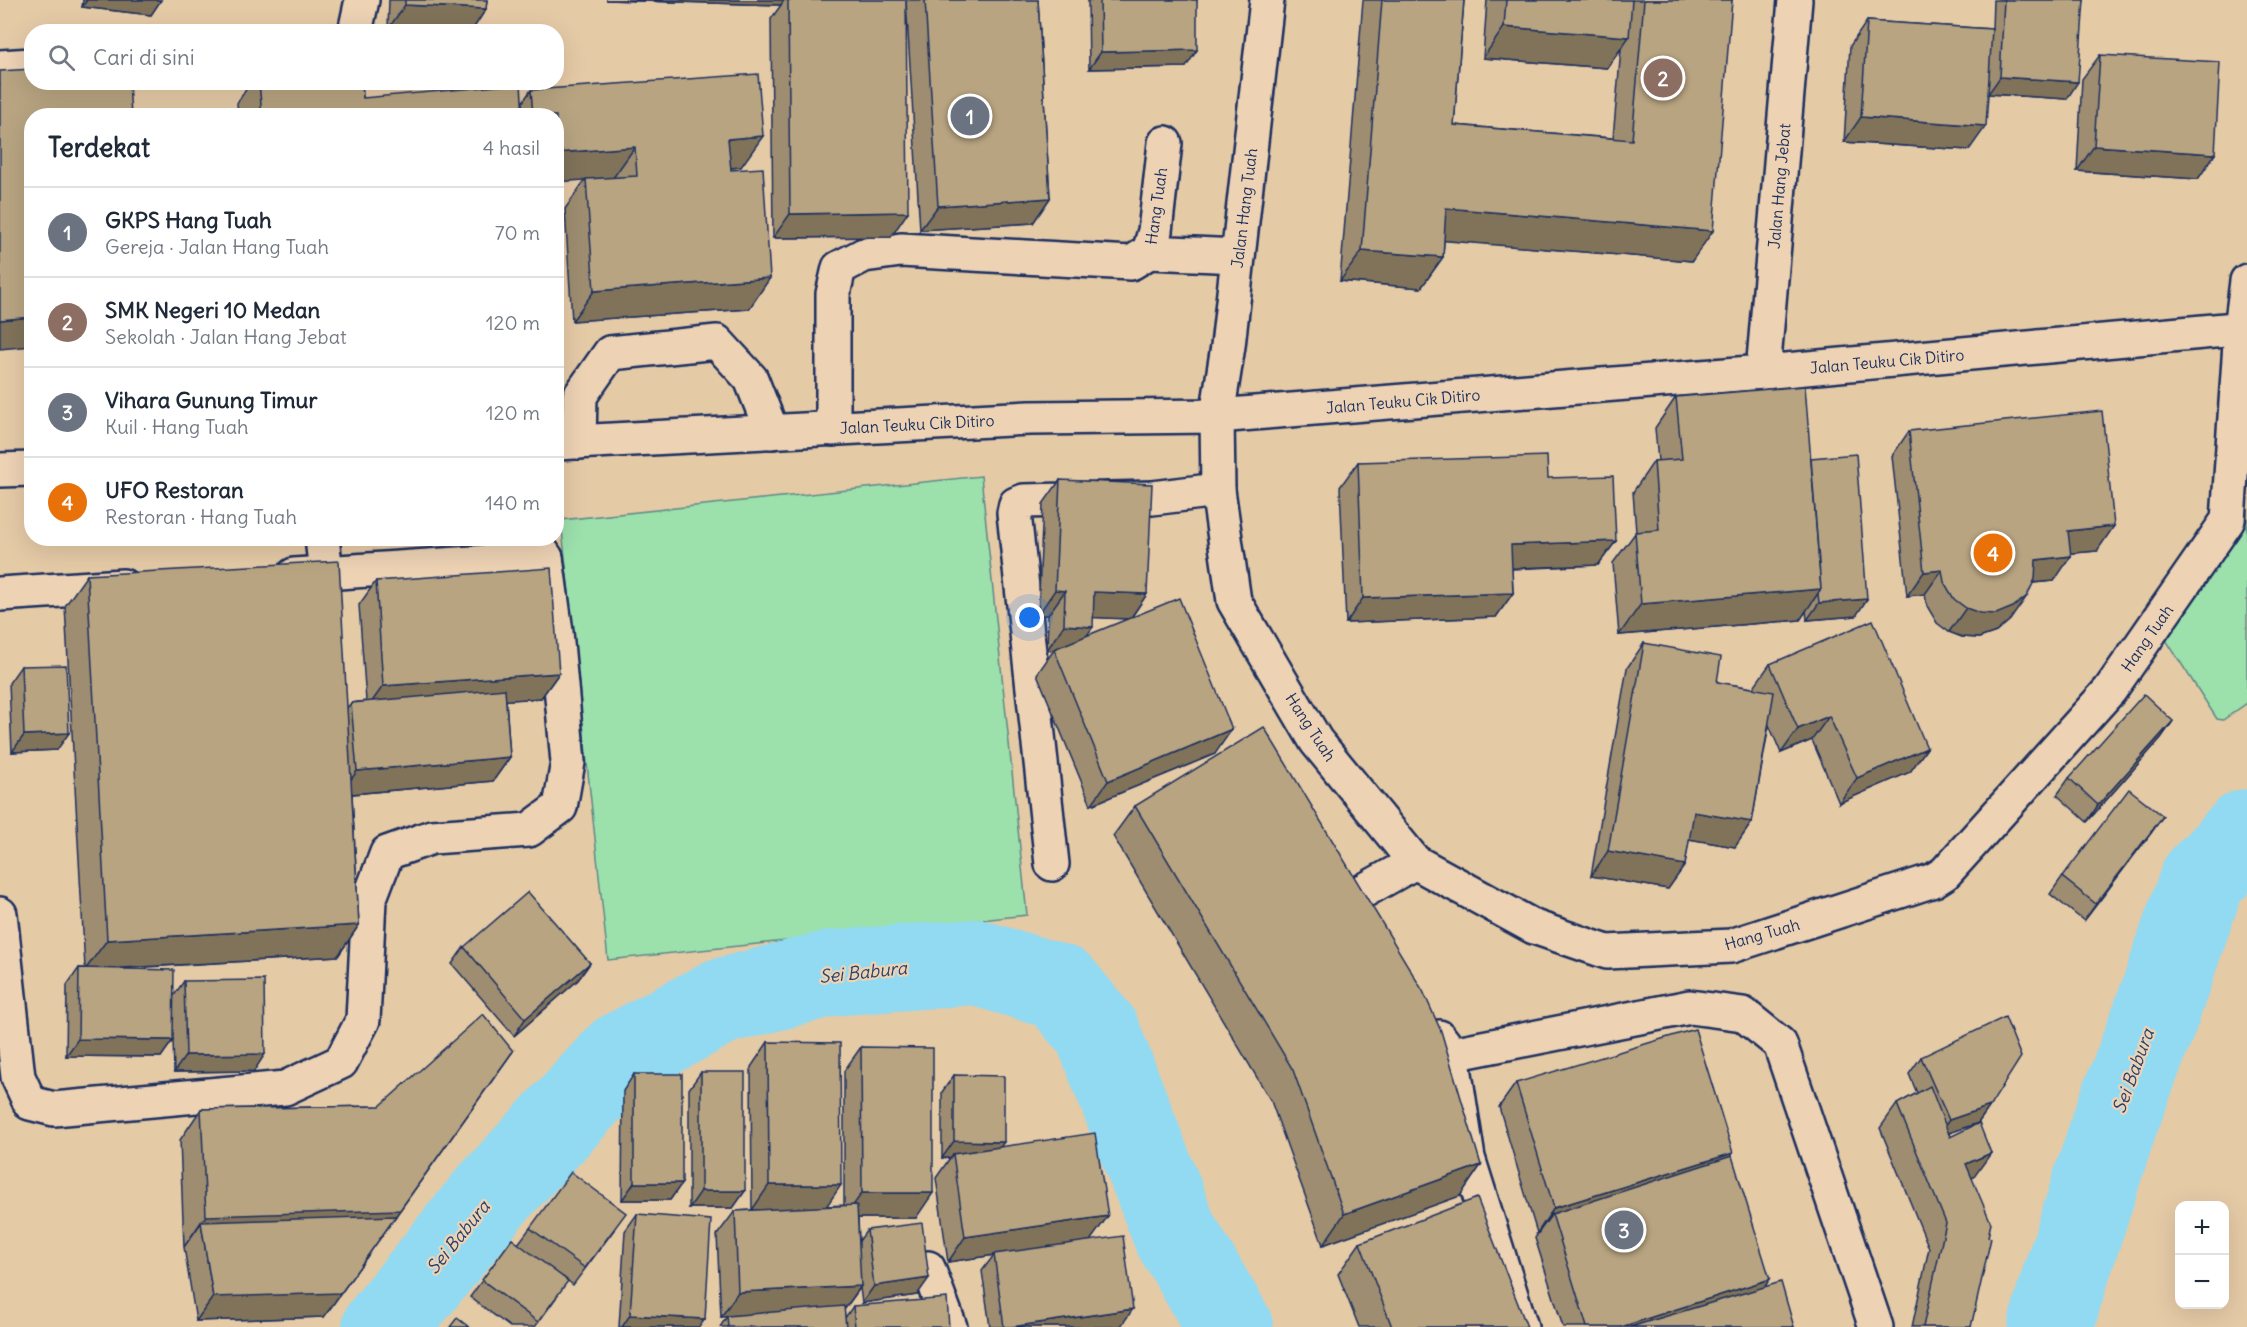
<!DOCTYPE html>
<html lang="id">
<meta charset="utf-8">
<style>
body{margin:0;font-family:Delius,sans-serif;background:#f2f2f3;color:#1f2937}
.controls{position:absolute;right:18px;bottom:18px;display:grid;overflow:hidden;border-radius:12px;box-shadow:0 6px 24px #0002}
.controls button{width:54px;height:54px;display:grid;place-items:center;padding:0;border:0;border-bottom:2px solid #e0e1e3;background:#fff;color:#1f2937;font:30px sans-serif}
.you{position:absolute;left:1030px;top:618px;width:21px;height:21px;margin:-15px;border:4px solid #fff;border-radius:50%;background:#1a73e8;box-shadow:0 0 0 9px #1a73e833}
.badge{display:grid;place-items:center;width:39px;height:39px;border-radius:50%;background:#1f6fb2;color:#fff;font-size:20px;font-weight:700}
.pin{position:absolute;translate:-50% -50%;border:3px solid #fff;box-shadow:0 2px 6px #0006}
.list{margin:0;padding:0;list-style:none}
h2{display:flex;justify-content:space-between;align-items:center;height:78px;margin:0;padding:0 24px;font-size:26px}
h2 small{font-size:20px;font-weight:400;color:#747a83}
.list li{display:grid;grid-template-columns:39px 1fr auto;gap:18px;align-items:center;box-sizing:border-box;height:90px;padding:0 24px;border-top:2px solid #e0e1e3}
.list b{display:block;font-size:22px;white-space:nowrap}
.list p{margin:0;font-size:20px;white-space:nowrap;color:#747a83}
.list em{font-size:20px;font-style:normal;color:#747a83}
.icon{flex:none;width:33px;height:33px;fill:none;stroke:currentColor;stroke-width:2;stroke-linecap:round;stroke-linejoin:round}
.map{position:relative;flex:none;width:2247px;height:1327px;overflow:hidden}
.search{position:absolute;background:#fff;box-shadow:0 6px 24px #0002;left:24px;top:24px;width:540px;height:66px;display:flex;align-items:center;gap:15px;box-sizing:border-box;padding:0 21px;border-radius:24px;color:#747a83;font-size:22px}
.panel{position:absolute;background:#fff;box-shadow:0 6px 24px #0002;left:24px;top:108px;width:540px;height:438px;border-radius:24px}
.map>svg:first-child{display:block}
</style>
<div class="map">
<svg width="2247" height="1327" viewBox="0 0 2247 1327">
<rect width="100%" height="100%" fill="#e5caa6"/>
<filter id="ink" filterUnits="userSpaceOnUse"><feTurbulence type="fractalNoise" baseFrequency=".0167" numOctaves="2"/><feDisplacementMap in="SourceGraphic" scale="12" xChannelSelector="R" yChannelSelector="G"/><feConvolveMatrix kernelMatrix="1 2 1 2 8 2 1 2 1" color-interpolation-filters="sRGB"/></filter>
<g filter="url(#ink)">
<g fill="#9ce0ac" stroke="#5c8885" stroke-width="1.5">
<polygon points="2247,474 2247,703 2223,720 2217,719 2166,640"/>
<polygon points="981,476 1027,915 608,960 561,520"/>
</g>
<g fill="none" stroke-linecap="round" stroke-linejoin="round">
<g stroke="#91daf2" stroke-width="86">
<polyline points="385,1327 489,1198 621,1055 722,1001 832,973 975,962 1061,988 1097,1032 1175,1233 1230,1327"/>
<polyline points="2051,1327 2059,1296 2114,1125 2155,1017 2202,880 2247,832"/>
</g>
<defs>
<g id="minor">
<polyline points="1267,0 1228,346 1217,416 1218,490 1234,601 1316,741 1415,862 1534,927 1607,952 1731,946 1934,880 1945,873 2110,690 2228,520 2241,329 2247,281"/>
<polyline points="355,32 362,0"/>
<polyline points="0,67 32,65"/>
<polyline points="1165,143 1155,231 1149,252 1238,256"/>
<polyline points="1763,372 1795,0"/>
<polyline points="833,429 833,294 839,268 864,255 901,250 1131,263 1149,252"/>
<polyline points="579,442 580,396 610,353 717,342 751,379 772,432"/>
<polyline points="556,443 1029,418 1217,416 1763,372 2247,328"/>
<polyline points="0,470 32,469"/>
<polyline points="322,538 326,573"/>
<polyline points="294,575 546,558"/>
<polyline points="0,594 123,586"/>
<polyline points="1052,864 1014,513 1016,504 1024,501 1152,498 1218,490"/>
<polyline points="0,914 18,1077 30,1103 54,1109 285,1088 341,1062 363,1020 369,900 387,853 432,837 529,830 560,807 568,762 556,632 546,558 533,538"/>
<polyline points="1355,927 1349,911 1351,898 1415,862"/>
<polyline points="1439,1037 1452,1054 1468,1158 1521,1327"/>
<polyline points="1452,1054 1690,1007 1743,1014 1780,1044 1876,1327"/>
<polyline points="928,1268 950,1327"/>
</g>
</defs>
<use href="#minor" stroke="#1b2f5e" stroke-width="38"/>
<use href="#minor" stroke="#edd2b4" stroke-width="33"/>
</g>
<g fill="#9e8d6f" stroke="#1b2f5e" stroke-width="1.5" fill-rule="evenodd">
<polygon points="83,0 161,0 151,15 82,7"/>
<polygon points="389,0 487,0 486,9 471,32 427,32 388,29"/>
<polygon points="606,0 906,0 891,237 773,238 771,19 781,5"/>
<polygon points="906,0 1038,0 1050,198 1033,223 920,230"/>
<polygon points="1088,0 1197,0 1186,67 1089,69"/>
<polygon points="1363,0 1464,0 1454,125 1613,138 1621,49 1607,68 1483,58 1487,0 1732,0 1692,261 1444,240 1443,257 1421,288 1340,281"/>
<polygon points="1993,0 2084,0 2067,99 1988,94 1969,150 1844,142 1850,46 1867,21 1992,29"/>
<polygon points="2100,55 2215,154 2198,179 2077,171 2082,79"/>
<polygon points="251,82 362,82 363,98 522,103 531,90 741,167 730,168 749,309 572,321 565,209 585,180 556,116 238,116 237,103"/>
<polygon points="1676,397 1811,458 1856,616 1807,620 1806,611 1800,620 1619,635 1613,563 1636,532 1633,492 1654,461 1658,461 1655,428"/>
<polygon points="1909,431 2097,551 2071,553 2054,581 2033,583 2010,620 1996,632 1979,638 1962,637 1949,632 1937,623 1927,606 1925,594 1907,596 1892,456"/>
<polygon points="1358,462 1548,478 1616,541 1598,565 1512,569 1513,593 1496,617 1346,623 1340,487"/>
<path d="M1060 480 1147 594 1131 618 1215 754 1091 805 1037 674 1054 650H1047L1048 615H1038L1043 504ZM1093 617 1129 619 1087 636Z"/>
<polygon points="87,575 347,708 351,703 366,701 359,605 376,581 559,673 541,698 506,700 510,757 493,781 352,794 359,925 338,956 113,969 173,997 184,981 254,1071 174,1072 173,1040 161,1057 66,1056 67,985 79,968 85,968 65,606"/>
<polygon points="1644,643 1717,682 1753,688 1770,664 1927,748 1910,772 1839,803 1812,740 1781,753 1769,725 1752,822 1735,847 1689,839 1685,865 1668,889 1591,876 1627,668"/>
<polygon points="21,666 57,750 12,752 9,683"/>
<polygon points="2173,721 2161,738 2087,822 2057,795 2069,778"/>
<polygon points="1135,806 1481,1165 1460,1196 1323,1245 1271,1101 1113,836"/>
<polygon points="2163,816 2151,833 2084,921 2050,894 2062,877"/>
<polygon points="464,947 590,963 578,980 514,1036 452,964"/>
<polygon points="768,1042 826,1206 844,1205 844,1071 861,1047 916,1218 858,1218 859,1241 867,1230 917,1295 862,1303 860,1288 844,1310 845,1318 853,1306 949,1327 720,1327 727,1316 721,1317 717,1235 735,1211 752,1210 751,1067"/>
<polygon points="513,1051 324,1317 196,1321 184,1247 180,1140 201,1109 380,1106"/>
<polygon points="1921,1057 1990,1106 1978,1123 1949,1133 1974,1177 1972,1178 1971,1327 1912,1327 1929,1248 1880,1128 1897,1104 1917,1093 1909,1074"/>
<polygon points="701,1072 745,1191 733,1208 689,1208 689,1089"/>
<polygon points="634,1074 682,1183 670,1200 622,1200 623,1091"/>
<polygon points="954,1075 1000,1147 1091,1240 1121,1326 1113,1327 990,1327 982,1271 994,1255 948,1262 936,1178 950,1158 942,1158 942,1092"/>
<polygon points="1516,1083 1733,1153 1730,1157 1765,1287 1794,1327 1563,1327 1535,1238 1539,1232 1537,1233 1499,1107"/>
<polygon points="637,1214 705,1319 699,1327 619,1327 625,1231"/>
<polygon points="530,1228 614,1230 573,1285 563,1277 556,1298 535,1327 510,1327 470,1297 512,1239 518,1244"/>
<polygon points="1360,1243 1527,1327 1359,1327 1338,1274"/>
</g>
<g fill="#81735a" stroke="#1b2f5e" stroke-width="1.5">
<polygon points="87,0 161,0 151,15 82,7"/>
<polygon points="606,0 784,0 781,5"/>
<polygon points="405,5 486,9 471,32 427,32 388,29"/>
<polygon points="1504,27 1629,37 1607,68 1483,58"/>
<polygon points="1197,50 1186,67 1089,69 1101,52"/>
<polygon points="2000,77 2078,82 2067,99 1988,94"/>
<polygon points="1861,117 1986,126 1969,150 1844,142"/>
<polygon points="763,136 741,167 707,170 728,139"/>
<polygon points="2094,146 2215,154 2198,179 2077,171"/>
<polygon points="635,147 613,178 556,182 556,153"/>
<polygon points="1050,198 1033,223 920,230 938,206"/>
<polygon points="1446,208 1713,231 1692,261 1425,239"/>
<polygon points="908,212 891,237 773,238 790,214"/>
<polygon points="1362,251 1443,257 1421,288 1340,281"/>
<polygon points="770,278 749,309 572,321 594,291"/>
<polygon points="32,317 32,346 0,349 0,320"/>
<polygon points="2114,526 2097,551 2051,555 2068,531"/>
<polygon points="1616,541 1598,565 1494,569 1511,545"/>
<polygon points="2071,556 2054,581 2019,584 2036,560"/>
<polygon points="1942,570 1925,594 1907,596 1924,572"/>
<polygon points="1821,589 1800,620 1619,635 1641,604"/>
<polygon points="1055,590 1065,591 1048,615 1038,615"/>
<polygon points="1094,592 1147,594 1130,619 1077,617"/>
<polygon points="1513,593 1496,617 1346,623 1363,598"/>
<polygon points="2027,596 2010,620 1996,632 1979,638 1962,637 1949,632 1966,608"/>
<polygon points="1867,599 1856,616 1807,620 1819,603"/>
<polygon points="1064,625 1093,627 1076,651 1047,650"/>
<polygon points="559,673 541,698 366,710 383,686"/>
<polygon points="1829,716 1812,740 1781,753 1798,729"/>
<polygon points="2173,721 2161,738 2087,822 2098,805"/>
<polygon points="1232,729 1215,754 1091,805 1108,781"/>
<polygon points="69,733 57,750 12,752 24,735"/>
<polygon points="1927,748 1910,772 1839,803 1857,778"/>
<polygon points="510,757 493,781 340,795 357,771"/>
<polygon points="1694,812 1752,822 1735,847 1677,837"/>
<polygon points="2163,816 2151,833 2084,921 2096,904"/>
<polygon points="1608,851 1685,865 1668,889 1591,876"/>
<polygon points="359,925 338,956 85,970 107,940"/>
<polygon points="590,963 578,980 514,1036 525,1019"/>
<polygon points="78,1039 173,1040 161,1057 66,1056"/>
<polygon points="513,1051 324,1317 196,1321 213,1297 201,1222 184,1247 206,1216"/>
<polygon points="265,1054 254,1071 174,1072 186,1055"/>
<polygon points="1990,1106 1978,1123 1937,1137 1949,1120"/>
<polygon points="954,1141 1004,1142 992,1159 953,1154 950,1158 942,1158"/>
<polygon points="1733,1153 1716,1178 1552,1214 1539,1232 1537,1233 1554,1208"/>
<polygon points="1991,1153 1974,1177 1949,1188 1966,1164"/>
<polygon points="1481,1165 1460,1196 1323,1245 1344,1214"/>
<polygon points="634,1183 682,1183 670,1200 622,1200"/>
<polygon points="769,1185 841,1185 824,1210 752,1210"/>
<polygon points="701,1191 745,1191 733,1208 689,1208"/>
<polygon points="862,1193 933,1193 916,1218 844,1218"/>
<polygon points="1108,1216 1090,1241 948,1262 965,1237"/>
<polygon points="929,1278 917,1295 862,1303 874,1286"/>
<polygon points="1770,1279 1753,1304 1680,1327 1621,1327"/>
<polygon points="861,1286 844,1310 721,1317 738,1292"/>
<polygon points="1133,1309 1121,1326 1113,1327 1011,1327"/>
<polygon points="630,1315 705,1319 699,1327 622,1327"/>
</g>
<g fill="#b8a481" stroke="#1b2f5e" stroke-width="1.5">
<polygon points="405,0 487,0 486,9 405,5"/>
<polygon points="788,0 906,0 908,212 790,214"/>
<polygon points="925,0 1038,0 1050,198 938,206"/>
<polygon points="1100,0 1197,0 1197,50 1101,52"/>
<polygon points="1382,0 1464,0 1454,125 1632,140 1644,0 1732,0 1713,231 1446,208 1443,257 1362,251"/>
<polygon points="1506,0 1632,0 1629,37 1504,27"/>
<polygon points="2004,0 2084,0 2078,82 2000,77"/>
<polygon points="1867,21 1992,29 1986,126 1861,117"/>
<polygon points="2100,55 2220,62 2215,154 2094,146"/>
<polygon points="32,69 32,82 129,82 131,116 32,116 32,317 0,320 0,71"/>
<polygon points="758,74 763,136 728,139 731,170 763,168 770,278 594,291 586,179 637,176 635,147 556,153 556,116 533,116 531,90"/>
<polygon points="259,82 362,82 363,98 521,84 523,116 262,116"/>
<polygon points="1805,386 1821,589 1641,604 1635,532 1659,530 1654,461 1682,459 1676,397"/>
<polygon points="2102,411 2114,526 2068,531 2071,556 2036,560 2035,579 2027,596 2013,607 1996,614 1980,613 1966,608 1954,599 1944,582 1942,570 1924,572 1909,431"/>
<polygon points="1856,454 1867,599 1819,603 1818,594 1821,589 1811,458"/>
<polygon points="1547,456 1548,478 1613,476 1616,541 1511,545 1513,593 1363,598 1358,462"/>
<polygon points="1060,480 1152,484 1147,594 1094,592 1093,627 1064,625 1065,591 1055,590"/>
<polygon points="339,561 359,925 107,940 87,575"/>
<polygon points="551,568 559,673 383,686 376,581"/>
<polygon points="1179,598 1232,729 1108,781 1054,649"/>
<polygon points="1873,620 1927,748 1857,778 1829,716 1798,729 1770,664"/>
<polygon points="1644,643 1721,657 1717,682 1774,692 1752,822 1694,812 1685,865 1608,851"/>
<polygon points="66,665 69,733 24,735 21,666"/>
<polygon points="505,689 510,757 357,771 351,703"/>
<polygon points="2144,694 2173,721 2098,805 2069,778"/>
<polygon points="1264,727 1423,991 1441,1031 1481,1165 1344,1214 1293,1070 1135,806"/>
<polygon points="2129,789 2163,816 2096,904 2062,877"/>
<polygon points="528,892 590,963 525,1019 464,947"/>
<polygon points="79,968 174,970 173,1040 78,1039"/>
<polygon points="264,980 265,1054 186,1055 184,981"/>
<polygon points="483,1014 513,1051 400,1210 206,1216 201,1109 380,1106"/>
<polygon points="2005,1017 2021,1057 1990,1106 1949,1120 1921,1057"/>
<polygon points="1695,1029 1733,1153 1554,1208 1516,1083"/>
<polygon points="768,1042 840,1043 841,1185 769,1185"/>
<polygon points="861,1047 933,1048 933,1193 862,1193"/>
<rect x="701" y="1072" width="44" height="119"/>
<rect x="634" y="1074" width="48" height="109"/>
<polygon points="954,1075 1004,1076 1004,1142 954,1141"/>
<polygon points="1930,1086 1950,1137 1979,1123 1991,1153 1966,1164 1991,1223 1988,1237 1991,1238 1971,1327 1923,1327 1946,1223 1897,1104"/>
<polygon points="1095,1133 1108,1216 965,1237 953,1154"/>
<polygon points="1732,1156 1770,1279 1621,1327 1587,1327 1552,1214"/>
<polygon points="571,1172 626,1213 585,1268 530,1228"/>
<polygon points="1477,1198 1527,1327 1392,1327 1360,1243"/>
<polygon points="857,1205 861,1286 738,1292 735,1211"/>
<polygon points="637,1214 711,1220 705,1319 630,1315"/>
<polygon points="396,1216 341,1293 213,1297 201,1222"/>
<polygon points="922,1223 929,1278 874,1286 867,1230"/>
<polygon points="1123,1236 1133,1309 1011,1327 1004,1327 994,1254"/>
<polygon points="512,1239 568,1281 538,1322 482,1280"/>
<polygon points="1781,1282 1794,1327 1630,1327"/>
<polygon points="947,1298 949,1327 855,1327 853,1306"/>
<polygon points="844,1306 846,1327 728,1327 727,1316"/>
<polygon points="457,1318 469,1327 450,1327"/>
</g>
</g>
<g text-anchor="middle" dominant-baseline="central" stroke-width="4.5" stroke-linejoin="round" paint-order="stroke">
<g font-size="16" fill="#1b2f5e" stroke="#edd2b4">
<text transform="translate(1779 186) rotate(-85)">Jalan Hang Jebat</text>
<text transform="translate(1156 206) rotate(-82)">Hang Tuah</text>
<text transform="translate(1244 208) rotate(-83)">Jalan Hang Tuah</text>
<text transform="translate(1887 361) rotate(-5)">Jalan Teuku Cik Ditiro</text>
<text transform="translate(1403 401) rotate(-5)">Jalan Teuku Cik Ditiro</text>
<text transform="translate(917 424) rotate(-3)">Jalan Teuku Cik Ditiro</text>
<text transform="translate(2147 638) rotate(-55)">Hang Tuah</text>
<text transform="translate(1311 727) rotate(57)">Hang Tuah</text>
<text transform="translate(1762 934) rotate(-16)">Hang Tuah</text>
</g>
<g font-size="18" font-style="italic" fill="#27406d" stroke="#edd2b4">
<text transform="translate(863 972) rotate(-6)">Sei Babura</text>
<text transform="translate(2133 1071) rotate(-70)">Sei Babura</text>
<text transform="translate(458 1237) rotate(-51)">Sei Babura</text>
</g>
</g>
</svg>
<div class="controls">
<button>+</button>
<button>−</button>
</div>
<div class="you"></div>
<div class="pin badge" style="left:970px;top:116px;background:#6b7280">1</div>
<div class="pin badge" style="left:1663px;top:78px;background:#8d6e63">2</div>
<div class="pin badge" style="left:1624px;top:1230px;background:#6b7280">3</div>
<div class="pin badge" style="left:1993px;top:553px;background:#e8710a">4</div>
<div class="search"><svg class="icon" aria-label="search" viewBox="0 0 24 24"><circle cx="10" cy="10" r="6"/><path d="M15 15l6 6"/></svg>Cari di sini</div>
<section class="panel">
<h2>Terdekat<small>4 hasil</small></h2>
<ul class="list">
<li><span class="badge" style="background:#6b7280">1</span><div><b>GKPS Hang Tuah</b><p>Gereja · Jalan Hang Tuah</p></div><em>70 m</em></li>
<li><span class="badge" style="background:#8d6e63">2</span><div><b>SMK Negeri 10 Medan</b><p>Sekolah · Jalan Hang Jebat</p></div><em>120 m</em></li>
<li><span class="badge" style="background:#6b7280">3</span><div><b>Vihara Gunung Timur</b><p>Kuil · Hang Tuah</p></div><em>120 m</em></li>
<li><span class="badge" style="background:#e8710a">4</span><div><b>UFO Restoran</b><p>Restoran · Hang Tuah</p></div><em>140 m</em></li>
</ul>
</section>
</div>
